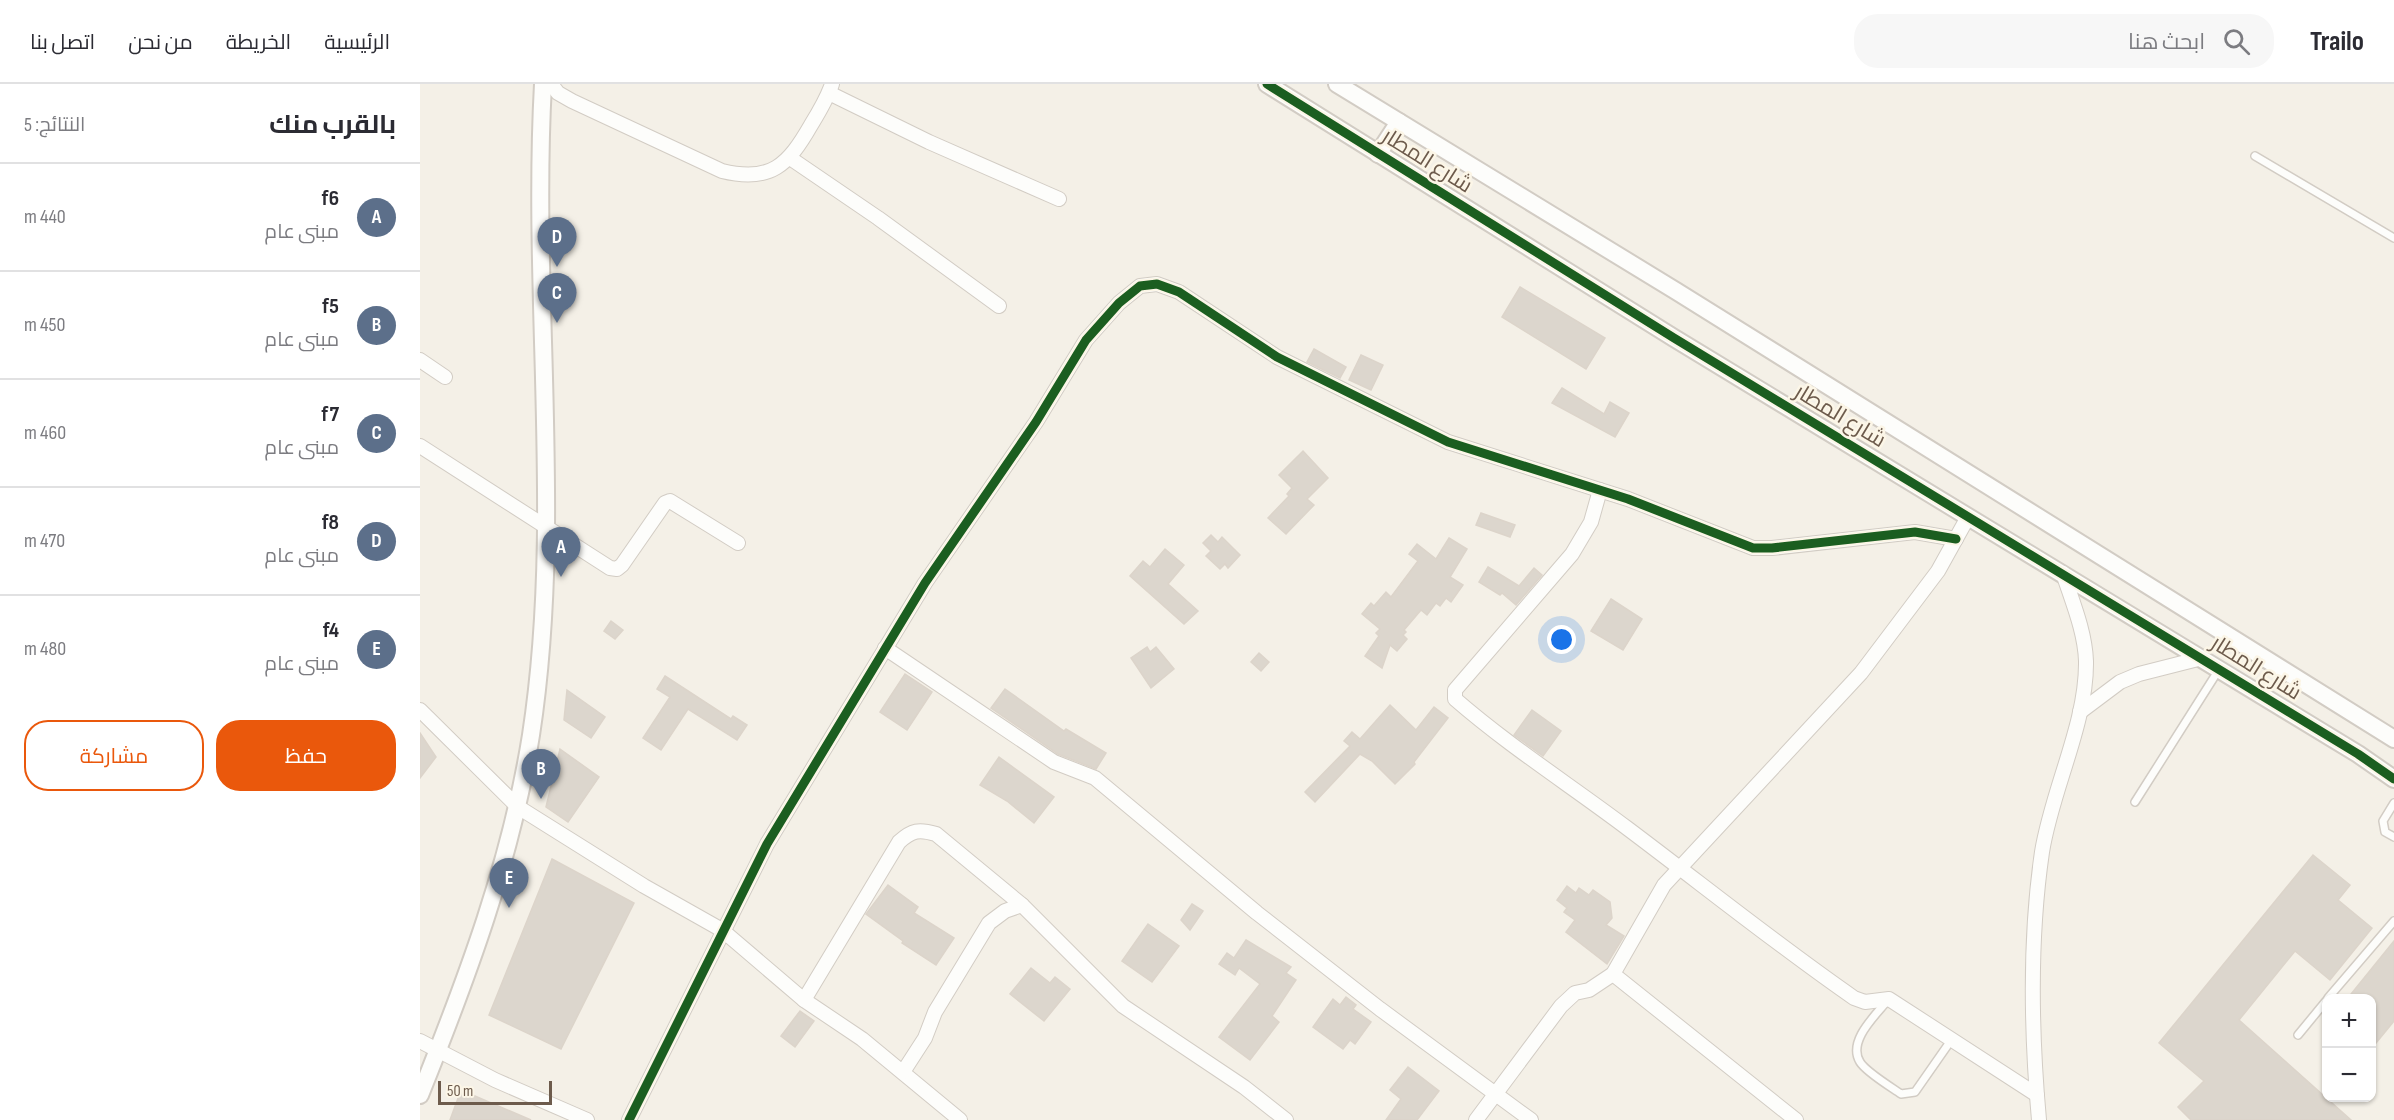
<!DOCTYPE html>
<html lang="ar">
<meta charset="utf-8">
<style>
body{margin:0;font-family:"Sofia Sans Condensed",Cairo,sans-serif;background:#f7f7f7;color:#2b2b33;direction:rtl}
.controls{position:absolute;right:18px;bottom:18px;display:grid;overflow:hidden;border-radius:12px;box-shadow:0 2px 4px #0004}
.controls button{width:54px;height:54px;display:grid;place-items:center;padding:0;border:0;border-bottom:2px solid #e1e1e2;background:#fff;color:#2b2b33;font:30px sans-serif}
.scale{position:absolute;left:18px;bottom:15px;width:114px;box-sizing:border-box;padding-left:6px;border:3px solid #6d5b4c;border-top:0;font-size:16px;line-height:21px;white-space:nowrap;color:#6d5b4c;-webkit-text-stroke:4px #fcf6e7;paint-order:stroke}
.you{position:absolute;left:1142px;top:556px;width:21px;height:21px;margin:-15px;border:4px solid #fff;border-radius:50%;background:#1a73e8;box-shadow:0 0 0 9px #1a73e833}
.badge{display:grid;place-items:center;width:39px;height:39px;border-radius:50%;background:#ea580c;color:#fff;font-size:20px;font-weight:700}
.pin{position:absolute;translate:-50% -50px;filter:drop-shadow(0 2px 3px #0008)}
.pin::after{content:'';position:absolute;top:32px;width:21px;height:18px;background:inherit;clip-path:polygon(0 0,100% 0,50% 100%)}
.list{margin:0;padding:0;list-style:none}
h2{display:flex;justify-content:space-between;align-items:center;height:78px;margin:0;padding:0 24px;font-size:26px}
h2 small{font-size:20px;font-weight:400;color:#7c7c81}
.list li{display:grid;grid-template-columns:39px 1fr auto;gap:18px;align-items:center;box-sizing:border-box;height:108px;padding:0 24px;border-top:2px solid #e1e1e2}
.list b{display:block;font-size:22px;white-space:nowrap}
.list p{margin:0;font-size:20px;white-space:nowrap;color:#7c7c81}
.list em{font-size:20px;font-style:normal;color:#7c7c81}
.actions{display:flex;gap:12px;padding:18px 24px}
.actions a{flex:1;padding:14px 0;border:2px solid #ea580c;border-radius:24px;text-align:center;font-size:21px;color:#ea580c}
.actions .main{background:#ea580c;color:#fff}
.icon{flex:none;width:33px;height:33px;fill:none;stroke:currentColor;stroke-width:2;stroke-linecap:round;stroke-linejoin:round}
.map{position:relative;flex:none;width:1974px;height:1036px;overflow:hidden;direction:ltr}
header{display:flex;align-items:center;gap:36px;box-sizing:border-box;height:84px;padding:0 30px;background:#fff;border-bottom:2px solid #e1e1e2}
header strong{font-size:28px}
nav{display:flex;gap:33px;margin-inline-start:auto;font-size:21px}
.search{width:420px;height:54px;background:#f7f7f7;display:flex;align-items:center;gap:15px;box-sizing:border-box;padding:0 21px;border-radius:24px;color:#7c7c81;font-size:22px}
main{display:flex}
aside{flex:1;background:#fff}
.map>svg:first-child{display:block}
</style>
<header>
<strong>Trailo</strong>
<div class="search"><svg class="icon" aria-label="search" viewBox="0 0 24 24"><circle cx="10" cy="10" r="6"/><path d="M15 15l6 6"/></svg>ابحث هنا</div>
<nav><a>الرئيسية</a><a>الخريطة</a><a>من نحن</a><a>اتصل بنا</a></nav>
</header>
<main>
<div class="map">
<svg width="1974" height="1036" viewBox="0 0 1974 1036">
<rect width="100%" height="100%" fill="#f4f0e7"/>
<g fill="#dcd6cd" stroke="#dcd4ca" stroke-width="1.5">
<polygon points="1100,203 1185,254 1166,285 1082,233"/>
<polygon points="894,265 926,283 920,294 887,278"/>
<polygon points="941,271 963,281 951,306 929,296"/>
<polygon points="1142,304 1184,330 1190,318 1209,329 1195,353 1132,319"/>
<polygon points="883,367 908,394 887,415 894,421 866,450 848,434 869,412 867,410 872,404 859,391"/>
<polygon points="1061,429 1095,441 1090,453 1056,441"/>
<polygon points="791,451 798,458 802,453 820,471 808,484 805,480 800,485 786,472 791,467 783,459"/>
<polygon points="1029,454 1047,465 1030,493 1043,501 1031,518 1026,514 1020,522 1016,519 1007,531 1001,526 984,546 986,548 983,551 987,555 977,567 970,561 962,584 945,572 959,552 956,549 960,545 942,530 951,519 954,522 966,508 971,513 998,477 989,470 997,460 1016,475"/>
<polygon points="745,465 764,481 748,500 778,527 764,540 710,492 723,477 730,483"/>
<polygon points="1068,483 1099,502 1114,484 1122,491 1096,521 1082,509 1080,511 1059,498"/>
<polygon points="1191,515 1222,535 1203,566 1171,547"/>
<polygon points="191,537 203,546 195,555 184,547"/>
<polygon points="727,563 730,568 736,563 754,585 731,604 711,574"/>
<polygon points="839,569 849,578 841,587 831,578"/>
<polygon points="485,590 512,608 487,646 460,628"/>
<polygon points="245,592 311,635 313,632 327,641 317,656 268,625 241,666 223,654 250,613 237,605"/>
<polygon points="585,605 644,647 646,645 686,669 676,685 638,670 571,624"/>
<polygon points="147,606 185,633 171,654 144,636"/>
<polygon points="970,621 996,646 1014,623 1028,634 994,678 995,680 975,700 952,677 940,670 895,718 885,708 930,662 924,657 932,648 940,655"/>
<polygon points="1112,626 1141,647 1123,672 1094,651"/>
<polygon points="0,649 16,673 0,694"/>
<polygon points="140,665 179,693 148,738 126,723"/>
<polygon points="579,673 634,713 614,739 587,717 560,701"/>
<polygon points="1893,771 1930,801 1918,816 1952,844 1910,896 1875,867 1819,936 1931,1036 1771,1036 1758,1023 1784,997 1739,959"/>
<polygon points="132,775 214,819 141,965 69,931"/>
<polygon points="468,801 498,823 494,829 534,854 516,881 482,859 483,857 446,830"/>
<polygon points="1147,802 1156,809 1159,804 1169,811 1173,806 1190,818 1192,834 1186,841 1204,852 1187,880 1146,848 1155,836 1144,828 1147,824 1137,816"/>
<polygon points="772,820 783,827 770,846 761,836"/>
<polygon points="728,840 759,862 732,898 702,877"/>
<polygon points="826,856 871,883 866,889 876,896 852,932 859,938 830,976 799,953 840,900 819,884 815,891 799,880 807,869 814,874"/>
<polygon points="1974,857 1974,937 1952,964 1952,915 1927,915"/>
<polygon points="611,884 630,899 635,893 650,905 624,937 590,910"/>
<polygon points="926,913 936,921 933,925 951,938 935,960 930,956 923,965 893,943 913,915 920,921"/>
<polygon points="380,927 394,937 375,963 361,952"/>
<polygon points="988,983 1019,1007 997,1036 966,1036 981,1015 970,1006"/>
<polygon points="41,1006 111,1036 30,1036"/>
</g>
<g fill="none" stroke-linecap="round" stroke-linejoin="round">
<defs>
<g id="service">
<polyline points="1835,72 1974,154"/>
<polyline points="1715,718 1798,587"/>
<polyline points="1974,719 1963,737 1965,748 1974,753"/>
<polyline points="1908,914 1974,837"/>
<path d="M1467 917C1456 931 1427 957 1440 978 1446 988 1471 1003 1481 1010L1495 1008 1532 955"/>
<polyline points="1878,951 1906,917"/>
</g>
<g id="minor">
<path d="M131 0 138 9 152 17 302 87C351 99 368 81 391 41 399 28 407 15 412 0"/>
<polyline points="409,9 509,58 639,115"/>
<polyline points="370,74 458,134 579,222"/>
<polyline points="0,276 25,293"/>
<polyline points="0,362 190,484 197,485 202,481 245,419 250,417 318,459"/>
<path d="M1180 406 1171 438 1152 470 1035 606V615C1089 662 1150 701 1207 744 1283 801 1356 860 1434 914L1445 918 1469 915 1617 1011"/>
<polyline points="465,564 634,678 675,694 837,829 960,925 1111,1036"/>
<polyline points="0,626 98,723 224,802 302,846 384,916 442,955 540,1036"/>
<polyline points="1660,628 1700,598 1719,590 1782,574"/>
<polyline points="1193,890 1376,1036"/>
<path d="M384 916 479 758C492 746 499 745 516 750L602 821 703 922 824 1003 866 1036"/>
<polyline points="0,957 75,996 167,1036"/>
<polyline points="483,988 505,954 515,928 569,839 585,827 602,821"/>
<polyline points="209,1036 347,760 505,499 616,338 666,256 699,219 720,202 737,200 759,208 857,273 1028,358 1208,415 1333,464 1352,464 1495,448 1536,455"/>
<polyline points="1056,1036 1141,922 1155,909 1169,906 1193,890 1244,801 1441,589 1518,487 1548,433"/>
<path d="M1619 1036C1611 947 1609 857 1622 768 1632 705 1667 639 1666 577 1665 547 1652 517 1643 489"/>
</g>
<g id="tertiary">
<polyline points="847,0 1254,254 1938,670 1974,695"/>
<polyline points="917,0 1256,207 1974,655"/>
<polyline points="958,70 979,38"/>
<path d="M0 1011C47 894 91 777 111 651 144 436 111 217 123 0"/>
</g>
</defs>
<use href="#service" stroke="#d2ccc4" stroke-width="10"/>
<use href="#minor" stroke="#d2ccc4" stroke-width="16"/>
<use href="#tertiary" stroke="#d2ccc4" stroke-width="20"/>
<use href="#service" stroke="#fdfdfb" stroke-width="7"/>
<use href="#minor" stroke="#fdfdfb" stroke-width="14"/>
<use href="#tertiary" stroke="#fdfdfb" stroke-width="16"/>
<defs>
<g id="cycleway">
<polyline points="847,0 1254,254 1938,670 1974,695"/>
<polyline points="209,1036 347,760 505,499 616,338 666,256 699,219 720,202 737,200 759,208 857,273 1028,358 1208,415 1333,464 1352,464 1495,448 1536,455"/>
</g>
</defs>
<use href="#cycleway" stroke="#fcf6e7" stroke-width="13"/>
<use href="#cycleway" stroke="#1b5e20" stroke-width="9"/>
</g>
<g text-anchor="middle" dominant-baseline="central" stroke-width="5" stroke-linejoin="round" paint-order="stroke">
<g font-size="22" fill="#6d5b4c" stroke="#fcf6e7">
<text transform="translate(1007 77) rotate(32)">شارع المطار</text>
<text transform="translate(1420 332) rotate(31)">شارع المطار</text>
<text transform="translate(1836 584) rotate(32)">شارع المطار</text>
</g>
</g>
</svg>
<div class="controls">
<button>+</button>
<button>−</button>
</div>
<div class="scale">50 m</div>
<div class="you"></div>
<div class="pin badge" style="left:141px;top:493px;background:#5c6f8a">A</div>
<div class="pin badge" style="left:121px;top:715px;background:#5c6f8a">B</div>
<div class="pin badge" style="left:137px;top:239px;background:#5c6f8a">C</div>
<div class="pin badge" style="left:137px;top:183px;background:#5c6f8a">D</div>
<div class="pin badge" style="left:89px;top:824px;background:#5c6f8a">E</div>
</div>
<aside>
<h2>بالقرب منك<small>النتائج: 5</small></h2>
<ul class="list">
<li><span class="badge" style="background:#5c6f8a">A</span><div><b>f6</b><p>مبنى عام</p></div><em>440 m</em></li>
<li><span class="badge" style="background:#5c6f8a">B</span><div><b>f5</b><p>مبنى عام</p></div><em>450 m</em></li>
<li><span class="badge" style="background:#5c6f8a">C</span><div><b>f7</b><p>مبنى عام</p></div><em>460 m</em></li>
<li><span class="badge" style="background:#5c6f8a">D</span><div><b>f8</b><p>مبنى عام</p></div><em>470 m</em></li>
<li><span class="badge" style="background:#5c6f8a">E</span><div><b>f4</b><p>مبنى عام</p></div><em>480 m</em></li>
</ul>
<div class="actions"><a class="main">حفظ</a><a>مشاركة</a></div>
</aside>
</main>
